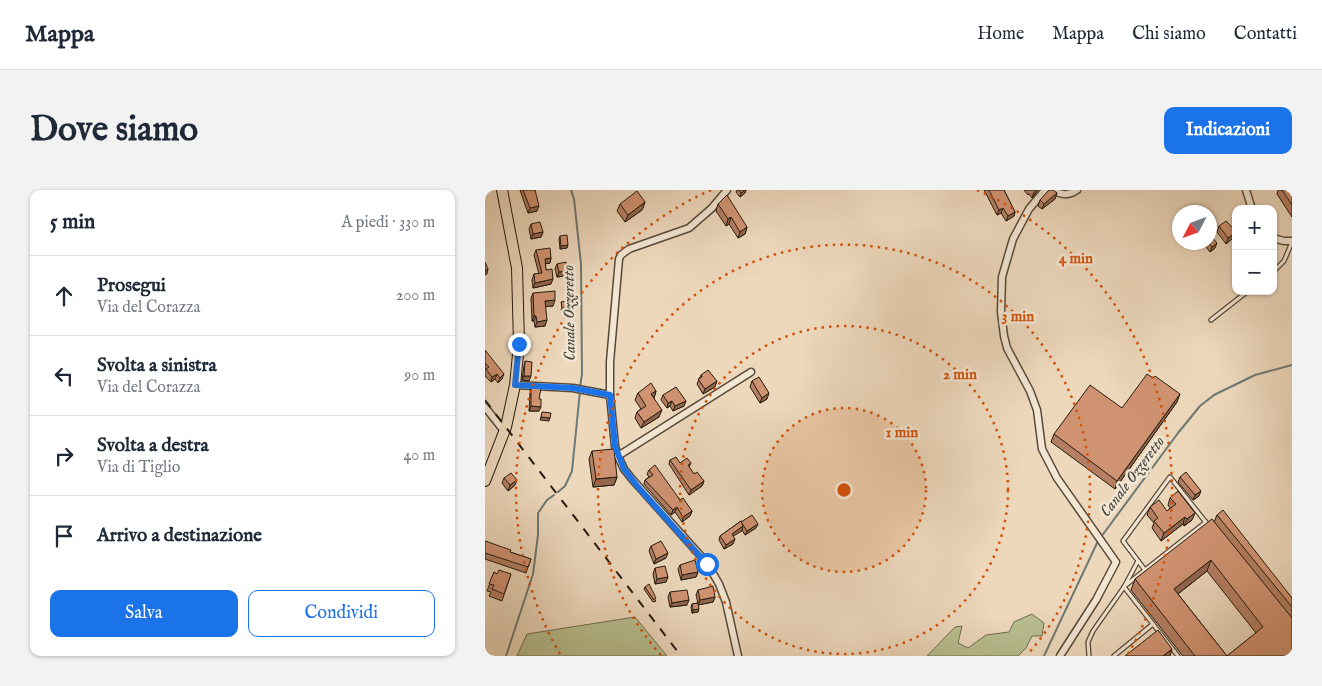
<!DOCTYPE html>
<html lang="it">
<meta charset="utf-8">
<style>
body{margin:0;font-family:"IM FELL English",serif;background:#f2f2f3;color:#1f2937}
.controls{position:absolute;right:15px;top:15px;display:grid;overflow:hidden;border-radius:10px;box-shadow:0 1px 4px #0004}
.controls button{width:45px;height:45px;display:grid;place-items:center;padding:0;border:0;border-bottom:1px solid #e0e1e3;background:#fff;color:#1f2937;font:25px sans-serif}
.compass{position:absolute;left:687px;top:15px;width:45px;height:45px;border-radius:50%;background:#fff;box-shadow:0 1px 4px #0004;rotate:229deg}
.stop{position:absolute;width:15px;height:15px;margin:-11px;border:4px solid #1a73e8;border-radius:50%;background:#fff}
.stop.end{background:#1a73e8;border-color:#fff;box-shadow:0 1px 5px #0008}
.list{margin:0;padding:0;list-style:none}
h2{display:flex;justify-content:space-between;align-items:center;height:65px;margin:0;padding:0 20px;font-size:21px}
h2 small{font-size:16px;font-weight:400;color:#747a83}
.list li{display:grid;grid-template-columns:32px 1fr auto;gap:15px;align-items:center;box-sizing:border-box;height:80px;padding:0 20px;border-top:1px solid #e0e1e3}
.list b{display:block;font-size:19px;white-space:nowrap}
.list p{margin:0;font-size:16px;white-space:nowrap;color:#747a83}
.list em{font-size:16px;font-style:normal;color:#747a83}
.actions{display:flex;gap:10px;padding:15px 20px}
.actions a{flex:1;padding:11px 0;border:1px solid #1a73e8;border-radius:10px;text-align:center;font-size:18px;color:#1a73e8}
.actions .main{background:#1a73e8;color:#fff}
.icon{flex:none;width:28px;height:28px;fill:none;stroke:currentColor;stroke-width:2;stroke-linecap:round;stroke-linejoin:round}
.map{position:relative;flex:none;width:807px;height:466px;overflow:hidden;border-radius:10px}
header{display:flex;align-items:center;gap:30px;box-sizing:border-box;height:70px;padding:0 25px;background:#fff;border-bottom:1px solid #e0e1e3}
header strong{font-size:24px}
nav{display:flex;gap:28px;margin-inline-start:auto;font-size:18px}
.intro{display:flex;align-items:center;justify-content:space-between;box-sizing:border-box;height:120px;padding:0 30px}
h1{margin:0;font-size:35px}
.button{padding:12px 22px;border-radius:10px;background:#1a73e8;color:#fff;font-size:18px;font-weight:700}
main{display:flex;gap:30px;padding:0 30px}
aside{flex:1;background:#fff;border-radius:10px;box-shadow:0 1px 4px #0004}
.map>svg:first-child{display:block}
</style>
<header>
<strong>Mappa</strong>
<nav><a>Home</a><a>Mappa</a><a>Chi siamo</a><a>Contatti</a></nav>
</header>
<div class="intro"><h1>Dove siamo</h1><a class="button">Indicazioni</a></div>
<main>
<aside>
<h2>5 min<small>A piedi · 330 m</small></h2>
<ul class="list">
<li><svg class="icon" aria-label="ahead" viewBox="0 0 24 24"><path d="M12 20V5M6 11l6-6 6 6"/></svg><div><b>Prosegui</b><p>Via del Corazza</p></div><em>200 m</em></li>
<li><svg class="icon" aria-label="left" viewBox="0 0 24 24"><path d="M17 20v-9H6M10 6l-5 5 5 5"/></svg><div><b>Svolta a sinistra</b><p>Via del Corazza</p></div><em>90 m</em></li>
<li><svg class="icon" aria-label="right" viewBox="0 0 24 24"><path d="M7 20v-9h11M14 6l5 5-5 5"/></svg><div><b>Svolta a destra</b><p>Via di Tiglio</p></div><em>40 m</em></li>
<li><svg class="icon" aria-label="arrive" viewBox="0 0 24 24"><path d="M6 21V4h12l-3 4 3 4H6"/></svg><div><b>Arrivo a destinazione</b></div></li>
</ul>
<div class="actions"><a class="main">Salva</a><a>Condividi</a></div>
</aside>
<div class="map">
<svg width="807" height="466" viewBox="0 0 807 466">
<rect width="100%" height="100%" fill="#edd8bc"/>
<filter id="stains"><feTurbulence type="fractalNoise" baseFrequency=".004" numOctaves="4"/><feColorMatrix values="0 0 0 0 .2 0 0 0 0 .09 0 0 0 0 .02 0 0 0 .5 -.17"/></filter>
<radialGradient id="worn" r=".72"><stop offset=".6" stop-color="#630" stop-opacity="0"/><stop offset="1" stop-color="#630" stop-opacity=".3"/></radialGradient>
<g fill="#b8bf91" stroke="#6e6d50">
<polygon points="547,424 559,433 557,446 547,446 541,458 533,466 442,466 470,437 477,436 473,453 483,458 501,445 524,442 529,432"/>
<polygon points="150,427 182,466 32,466 42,444"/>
</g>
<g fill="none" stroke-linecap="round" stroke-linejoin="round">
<g stroke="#6c7974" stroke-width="2">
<polyline points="86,0 89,9 96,74 97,184 95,197"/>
<polyline points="73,302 80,296 87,281 95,201"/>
<polyline points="616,347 693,243 715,216 729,205 770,185 807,175"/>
<polyline points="21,466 48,384 53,345 53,323 62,310 69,305"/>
<polyline points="559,466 613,351"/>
</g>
<defs>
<g id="lane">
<polyline points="788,82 799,71 807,52"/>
<polyline points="726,130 763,101"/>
<polyline points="660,380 638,351 685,287 723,335"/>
<polyline points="641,395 721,332"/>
<polyline points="639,397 693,466"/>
<polyline points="604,466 603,452 608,441 639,397 653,371"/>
<polyline points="629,466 668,434"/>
</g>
<g id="street">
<polyline points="242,0 227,18 204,38 144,59 136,65 134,69 125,172 125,205 130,256 133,266 139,279 147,289 222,373 234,394 241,412 253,466"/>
<polyline points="560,0 544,19 528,49 517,87 516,122 519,146 522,158 545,201 552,220 557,259 572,288 631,372 611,410 575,466"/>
<path d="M567 0C577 5 583 6 592 0"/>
<polyline points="761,0 767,19"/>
<polyline points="788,48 799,51 807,51"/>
<polyline points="30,195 88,198 125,205"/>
<polyline points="0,217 19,241"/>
<polyline points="133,266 266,182"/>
</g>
<polyline id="primary" points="0,291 21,237 30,195 34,154 32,78 17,0"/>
</defs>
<use href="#lane" stroke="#574a3a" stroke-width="5.5"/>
<use href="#street" stroke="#574a3a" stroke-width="9"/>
<use href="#primary" stroke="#251b0f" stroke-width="12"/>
<use href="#lane" stroke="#f3e6d3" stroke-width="3"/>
<use href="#street" stroke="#f3e6d3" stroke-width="6"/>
<use href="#primary" stroke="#edd8bc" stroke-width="10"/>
<polyline stroke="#251b0f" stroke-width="2" stroke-dasharray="9 9" stroke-linecap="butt" points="0,210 196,466"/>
</g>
<g fill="#b37e62" stroke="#251b0f" fill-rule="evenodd">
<polygon points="35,0 50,0 52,21 43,23"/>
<polygon points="252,0 261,0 260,3 255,7 251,2"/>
<polygon points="499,0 519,0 530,22 529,26 521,31 516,23 512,25"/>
<polygon points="539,0 553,0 547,8 544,4 543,5"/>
<polygon points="793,0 807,0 807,27 792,4"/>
<polygon points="572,3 570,9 557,19 553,16 555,10"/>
<polygon points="160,12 157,20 140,32 132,21 135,14"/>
<polygon points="233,14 262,37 260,44 253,48 244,34 241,36 231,21"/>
<polygon points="46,34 58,42 56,47 46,49 44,39"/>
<polygon points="734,36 749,47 741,54 732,42"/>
<polygon points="75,46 82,58 75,59 74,49"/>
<polygon points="717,52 724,52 730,58 725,62"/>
<polygon points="51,60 66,68 65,73 60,74 61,80 66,94 48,98 47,90 49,84 54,84 49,65"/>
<polygon points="72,74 82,81 80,86 72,87 70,79"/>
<polygon points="48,103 68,116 60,116 60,136 50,137 49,131 47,131 46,108"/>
<polygon points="0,160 17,189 13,193 10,189 6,192 0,186"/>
<polygon points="40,171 44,191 37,190 39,176"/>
<polygon points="216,185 230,197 218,204 212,194"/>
<polygon points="267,191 282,209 275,213 265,197"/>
<polygon points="46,197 54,221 44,221 45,202"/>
<polygon points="171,201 169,208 174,227 156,238 150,228 152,222 156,219 150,210 153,203"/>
<polygon points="178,205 199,216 188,221 185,216 182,218 176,210"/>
<polygon points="692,212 630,299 566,252 569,244 637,218"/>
<polygon points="107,261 132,287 129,295 108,297 104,269"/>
<polygon points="185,270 195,273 206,273 204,277 209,284 219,291 217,296 204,305 184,274"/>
<polygon points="164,280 207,321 205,326 197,332 190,322 186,325 159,294 160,290 164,287 162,284"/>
<polygon points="695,287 714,306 708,310 693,292"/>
<polygon points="19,288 30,295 23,301 17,293"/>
<polygon points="685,308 707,330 699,336 698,334 676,351 667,338 669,333 662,325 665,317 682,321 685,318 683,315"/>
<path d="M732 325 807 408V466H698L646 400 650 389 729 332ZM722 381 771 443 742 466 693 404Z"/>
<polygon points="256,331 271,338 260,345 257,340 248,346 248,354 239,359 234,350 235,346"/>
<polygon points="0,351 25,362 46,369 41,383 0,369"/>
<polygon points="166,356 181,368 169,374 164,361"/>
<polygon points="195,375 213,382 211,387 196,390 193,379"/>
<polygon points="170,378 181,392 170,394 168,384"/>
<polygon points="9,382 12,384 26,384 17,411 4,406 6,402 2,401"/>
<polygon points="160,397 171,411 168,412 159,399"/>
<polygon points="213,400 230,407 228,412 213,415 213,422 207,423 206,417 207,414 213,413 211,405"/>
<polygon points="185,402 202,415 185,417 183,407"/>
</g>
<g fill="#926750" stroke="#251b0f">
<polygon points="260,0 261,0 260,3 255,7 256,3"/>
<polygon points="551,0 553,0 547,8 549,2"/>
<polygon points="572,3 570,9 557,19 559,14"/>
<polygon points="160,12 157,20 140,32 143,25"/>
<polygon points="54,16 52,21 43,23 45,18"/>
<polygon points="518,18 516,23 512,25 514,20"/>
<polygon points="530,22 529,26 521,31 523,26"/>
<polygon points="246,27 244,34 241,36 243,29"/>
<polygon points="262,37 260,44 253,48 255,42"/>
<polygon points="58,42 56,47 46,49 48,44"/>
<polygon points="751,42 749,47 741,54 743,48"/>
<polygon points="732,53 730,58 725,62 727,57"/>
<polygon points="83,55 82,58 75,59 76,56"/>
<polygon points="66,68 65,73 58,74 60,69"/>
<polygon points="3,79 2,84 0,85 0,81"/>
<polygon points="82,81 80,86 72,87 74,82"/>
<polygon points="68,89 66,94 48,98 50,93"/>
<polygon points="70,110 68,116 58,117 60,111"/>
<polygon points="83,117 82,119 76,120 77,118"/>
<polygon points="49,126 51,126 49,131 47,131"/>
<polygon points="62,130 60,136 50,137 52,132"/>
<polygon points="12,184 10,189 6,192 7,187"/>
<polygon points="19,184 17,189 13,193 15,188"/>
<polygon points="39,186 46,186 44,191 37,190"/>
<polygon points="232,191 230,197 218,204 220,199"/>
<polygon points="171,201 169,208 166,204"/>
<polygon points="284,203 282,209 275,213 277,208"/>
<polygon points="695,204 692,212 630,299 632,291"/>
<polygon points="187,211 185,216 182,218 183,213"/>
<polygon points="201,211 199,216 188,221 190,216"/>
<polygon points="46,216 56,217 54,221 44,221"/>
<polygon points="177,220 174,227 156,238 159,232"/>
<polygon points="56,227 65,228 64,231 55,230"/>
<polygon points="132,287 129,295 108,297 111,289"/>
<polygon points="32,290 30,295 23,301 25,295"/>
<polygon points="219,291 217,296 204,305 206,300"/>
<polygon points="716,301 714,306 708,310 710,305"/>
<polygon points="192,317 190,322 186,325 188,320"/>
<polygon points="207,321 205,326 197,332 198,327"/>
<polygon points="710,323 707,330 699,336 702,329"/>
<polygon points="700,327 698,334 676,351 679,343"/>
<polygon points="273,334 271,338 260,345 262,341"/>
<polygon points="258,336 257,341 245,348 247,344"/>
<polygon points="250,349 248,354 239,359 241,355"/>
<polygon points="183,363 181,368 169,374 171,369"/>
<polygon points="726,370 722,381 685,410 689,399"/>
<polygon points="213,382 211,387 196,390 197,385"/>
<polygon points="183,387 181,392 170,394 172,389"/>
<polygon points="230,407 228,412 213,415 215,410"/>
<polygon points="204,410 202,415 185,417 187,413"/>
<polygon points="214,419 213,422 207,423 208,420"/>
<polygon points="687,459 685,466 678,466"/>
</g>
<g fill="#d09372" stroke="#251b0f" fill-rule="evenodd">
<polygon points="38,0 50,0 54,16 45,18"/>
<polygon points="254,0 260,0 256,3"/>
<polygon points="504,0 519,0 530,22 523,26 518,18 514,20"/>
<polygon points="564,0 568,0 572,3 559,14 555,10"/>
<polygon points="797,0 807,0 807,15"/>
<polygon points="152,1 160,12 143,25 135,14"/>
<polygon points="242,5 262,37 255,42 246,27 243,29 233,14"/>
<polygon points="741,31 751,41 751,42 743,48 734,36"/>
<polygon points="55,32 58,42 48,44 46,34"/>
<polygon points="724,44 732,53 727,57 723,52 724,52"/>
<polygon points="82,45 83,55 76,56 75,46"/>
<polygon points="65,58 66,68 60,69 61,80 67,79 68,89 50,93 49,84 57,83 51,60"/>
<polygon points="0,72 3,79 0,81"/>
<polygon points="81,72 82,81 74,82 72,74"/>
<polygon points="70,101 70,110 60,111 62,130 52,132 51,126 49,126 48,103"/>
<polygon points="83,111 83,117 77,118 76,112"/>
<polygon points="0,160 19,184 15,188 12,184 7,187 1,179 4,177 0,173"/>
<polygon points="40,171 47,172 46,186 39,186"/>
<polygon points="223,180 232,191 220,199 213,189 217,187 216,185"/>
<polygon points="662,184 668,188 670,186 695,204 632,291 569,244 605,195 637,218"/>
<polygon points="274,187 284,203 277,208 267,191"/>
<polygon points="166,193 171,201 166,204 177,220 159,232 152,222 161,216 153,203"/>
<polygon points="46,197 56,198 54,209 56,209 56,217 46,216"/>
<polygon points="191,197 201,211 190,216 187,211 183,213 178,205"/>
<polygon points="57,222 66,223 65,228 56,227"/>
<polygon points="129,259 132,287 111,289 107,261"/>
<polygon points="191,267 195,273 202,268 206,273 203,275 209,284 212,282 219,291 206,300 185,270"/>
<polygon points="170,275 195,310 198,308 207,321 198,327 192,317 188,320 160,290 168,285 164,280"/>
<polygon points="701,282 716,301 710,305 695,287"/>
<polygon points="26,283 32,290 25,295 19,288"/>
<polygon points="693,301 710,323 702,329 700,327 679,343 669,331 673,328 665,317 674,310 682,321 691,314 685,308"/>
<polygon points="738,320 807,408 807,417 732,325"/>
<polygon points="267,325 273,334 262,341 256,332"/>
<path d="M727 329 807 428V466H710L650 389ZM726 370 778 437 742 466 689 399Z"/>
<polygon points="256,331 258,336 247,344 250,349 241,355 235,346"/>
<polygon points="0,351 26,360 25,362 46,369 43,377 0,363"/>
<polygon points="176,351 183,363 171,369 166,356"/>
<polygon points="210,370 213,382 197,385 195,375"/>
<polygon points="180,376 183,387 172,389 170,378"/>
<polygon points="14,380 26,384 19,404 7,399 9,395 4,394 9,382 12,384"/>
<polygon points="164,394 171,408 169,410 160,397"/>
<polygon points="228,396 230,407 215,410 213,400"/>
<polygon points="202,400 204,410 187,413 185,402"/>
<polygon points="213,413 214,419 208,420 207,414"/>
<polygon points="673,440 687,459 678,466 640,466"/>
</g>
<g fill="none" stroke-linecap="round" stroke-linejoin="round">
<polyline stroke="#1a73e8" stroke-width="6" points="34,154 30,195 88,198 125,205 130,256 139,279 153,297 222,374"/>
</g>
<circle cx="359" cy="300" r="82" fill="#d4530c" fill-opacity=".12"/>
<g fill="none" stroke="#d4530c" stroke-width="2.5" stroke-dasharray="2.5 5">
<circle cx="359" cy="300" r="82"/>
<circle cx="359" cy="300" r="164"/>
<path d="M176 465A246 246 0 1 1 542 465"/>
<path d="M75 464A328 328 0 0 1 226 0M492 0A328 328 0 0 1 643 464"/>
</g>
<g text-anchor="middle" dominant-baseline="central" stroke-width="5" stroke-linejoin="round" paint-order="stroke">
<g font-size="16" font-style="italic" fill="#484a42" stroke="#f3e6d3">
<text transform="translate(85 123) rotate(-91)">Canale Ozzeretto</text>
<text transform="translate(648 287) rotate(-53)">Canale Ozzeretto</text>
</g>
</g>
<circle cx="359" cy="300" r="8" fill="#d4530c" stroke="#f3e6d3" stroke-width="2.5"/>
<g font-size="15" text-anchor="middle" font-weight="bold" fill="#d4530c" stroke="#f3e6d3" stroke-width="5" stroke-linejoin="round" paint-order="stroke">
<text x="591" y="73">4 min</text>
<text x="533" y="131">3 min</text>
<text x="475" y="189">2 min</text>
<text x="417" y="247">1 min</text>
</g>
<rect width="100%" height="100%" filter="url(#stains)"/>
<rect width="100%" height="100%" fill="url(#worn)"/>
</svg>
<div class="controls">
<button>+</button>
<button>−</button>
</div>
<svg class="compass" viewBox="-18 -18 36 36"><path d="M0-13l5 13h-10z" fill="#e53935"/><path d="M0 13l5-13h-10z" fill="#747a83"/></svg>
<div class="stop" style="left:222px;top:374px"></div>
<div class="stop end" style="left:34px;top:154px"></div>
</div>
</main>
